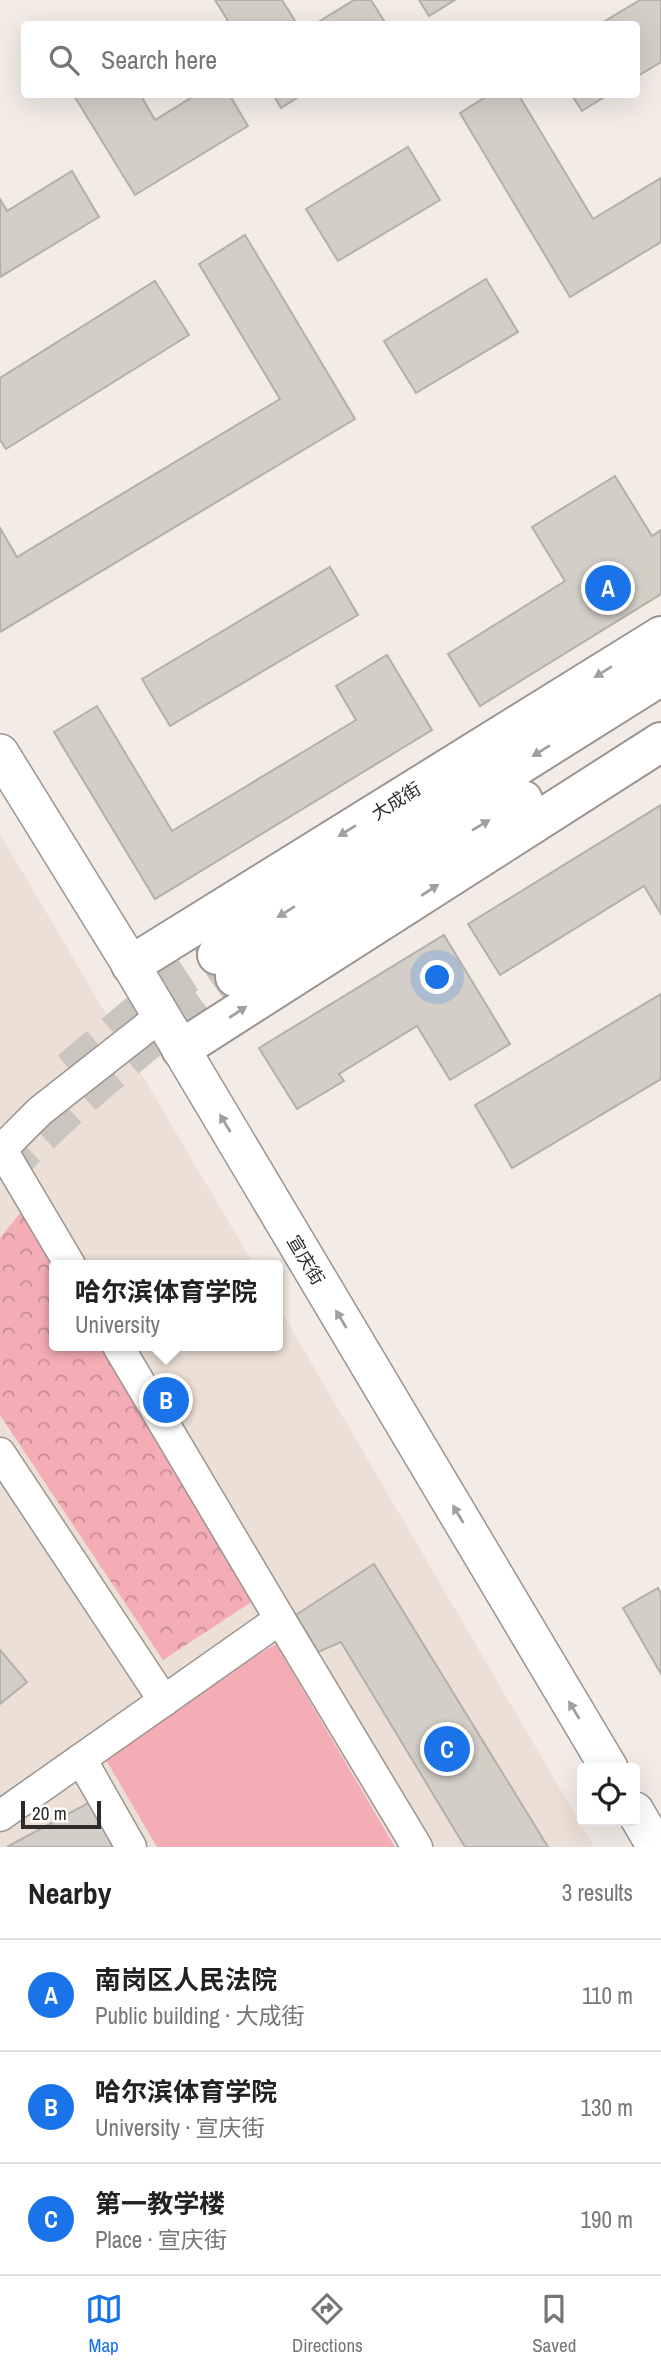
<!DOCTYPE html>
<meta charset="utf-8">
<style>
body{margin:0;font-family:"Archivo Narrow","Noto Sans SC",sans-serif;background:#f2f2f2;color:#222}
.controls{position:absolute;right:21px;bottom:21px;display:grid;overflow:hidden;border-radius:7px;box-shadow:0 7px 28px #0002}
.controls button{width:63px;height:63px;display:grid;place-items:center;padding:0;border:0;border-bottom:2px solid #e0e0e0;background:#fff;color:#222;font:35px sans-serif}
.scale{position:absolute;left:21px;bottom:18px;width:80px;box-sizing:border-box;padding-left:7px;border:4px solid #2d2b29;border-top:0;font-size:19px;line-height:24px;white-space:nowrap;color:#2d2b29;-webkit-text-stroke:5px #fff;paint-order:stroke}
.you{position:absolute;left:438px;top:978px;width:24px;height:24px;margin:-18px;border:5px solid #fff;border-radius:50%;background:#1a73e8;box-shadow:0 0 0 10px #1a73e833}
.badge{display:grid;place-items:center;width:46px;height:46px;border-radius:50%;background:#1a73e8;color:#fff;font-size:23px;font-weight:700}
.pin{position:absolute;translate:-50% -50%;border:4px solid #fff;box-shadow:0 2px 7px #0006}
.popup{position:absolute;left:49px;top:1260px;width:234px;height:91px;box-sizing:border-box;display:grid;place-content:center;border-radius:7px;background:#fff;filter:drop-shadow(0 2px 5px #0005);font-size:23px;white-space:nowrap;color:#767676}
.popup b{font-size:26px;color:#222}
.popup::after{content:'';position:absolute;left:50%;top:100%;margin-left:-14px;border:14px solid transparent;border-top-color:#fff}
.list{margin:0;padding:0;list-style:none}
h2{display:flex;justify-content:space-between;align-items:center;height:91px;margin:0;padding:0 28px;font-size:30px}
h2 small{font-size:23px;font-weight:400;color:#767676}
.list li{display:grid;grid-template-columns:46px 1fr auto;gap:21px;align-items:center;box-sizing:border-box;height:112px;padding:0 28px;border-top:2px solid #e0e0e0}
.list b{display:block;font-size:26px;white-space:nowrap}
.list p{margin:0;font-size:23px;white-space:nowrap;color:#767676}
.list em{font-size:23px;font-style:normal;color:#767676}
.icon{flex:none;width:38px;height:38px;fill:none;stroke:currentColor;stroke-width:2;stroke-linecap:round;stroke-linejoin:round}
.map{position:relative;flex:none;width:661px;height:1847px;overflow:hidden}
.search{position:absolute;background:#fff;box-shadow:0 7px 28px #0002;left:21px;right:21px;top:21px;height:77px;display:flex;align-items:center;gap:18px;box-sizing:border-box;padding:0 24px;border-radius:7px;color:#767676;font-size:26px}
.sheet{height:427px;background:#fff}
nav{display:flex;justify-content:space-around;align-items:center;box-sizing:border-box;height:98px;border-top:2px solid #e0e0e0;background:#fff;font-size:19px;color:#767676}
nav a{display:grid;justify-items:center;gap:4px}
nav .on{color:#1a73e8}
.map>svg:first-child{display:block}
</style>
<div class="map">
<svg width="661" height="1847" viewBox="0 0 661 1847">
<defs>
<pattern id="park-crowns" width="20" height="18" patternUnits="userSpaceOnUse" patternTransform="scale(1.75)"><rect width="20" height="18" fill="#f4acb5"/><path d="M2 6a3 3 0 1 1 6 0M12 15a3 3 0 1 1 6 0" fill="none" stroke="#c68c93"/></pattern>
</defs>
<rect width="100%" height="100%" fill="#f2ebe6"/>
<polygon fill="#ecdfd5" points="0,834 254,1265 54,1265 54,1346 278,1346 278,1306 594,1847 0,1847"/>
<polygon fill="url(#park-crowns)" points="25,1207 54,1265 54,1346 108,1346 259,1597 163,1660 0,1415 0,1238"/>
<polygon fill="#f4acb5" points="276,1644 395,1847 157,1847 99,1748"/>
<g fill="#d3cfc8" stroke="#b3b0a9" stroke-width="2">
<polygon points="215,0 282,0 297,24 230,24"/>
<polygon points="354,0 371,0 386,24 315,24"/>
<polygon points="419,0 455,0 429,16"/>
<polygon points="640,0 661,0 661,62 636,77 636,24 600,24"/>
<polygon points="73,94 140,94 155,120 197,94 229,94 248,126 135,195"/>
<polygon points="273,94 303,94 281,108"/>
<polygon points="490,94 518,94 593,219 661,178 661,242 570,297 460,113"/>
<polygon points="571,94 609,94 582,111"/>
<polygon points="408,147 440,200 338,261 306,209"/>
<polygon points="72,171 99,217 0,277 0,199 7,211"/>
<polygon points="245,235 355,419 0,632 0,528 17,557 280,399 199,264"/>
<polygon points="486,279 518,332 416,393 384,341"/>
<polygon points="155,281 189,335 6,449 0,440 0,378"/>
<polygon points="615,476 652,536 661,530 661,594 480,706 448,654 565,581 532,527"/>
<polygon points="330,567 358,615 170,726 142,679"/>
<polygon points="387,655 432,730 155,899 54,732 97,706 172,831 356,720 336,686"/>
<polygon points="661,805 661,914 644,886 500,975 468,924"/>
<polygon points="444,935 510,1044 450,1080 417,1026 339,1074 344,1081 297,1109 259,1048"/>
<polygon points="661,994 661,1079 512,1168 475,1105"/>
<polygon points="374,1564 548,1847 465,1847 341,1642 318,1652 296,1615"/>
<polygon points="658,1588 661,1594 661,1674 623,1608"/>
<polygon points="0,1650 27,1682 0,1704"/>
<polygon points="90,1802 115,1847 7,1847"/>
</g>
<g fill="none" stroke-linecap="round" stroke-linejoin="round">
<g stroke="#cbc5c0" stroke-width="38" stroke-dasharray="38 19" stroke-linecap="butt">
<polyline points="70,1070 173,984 217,955"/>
<path d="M0 1174C72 1102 151 1034 235 977"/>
</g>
<defs>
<g id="minor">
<polyline points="2,1150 70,1265"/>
<polyline points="0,1151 40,1111 161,1016"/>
<polyline points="0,1453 164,1701"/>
<polyline points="280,1619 417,1847"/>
<polyline points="81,1759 131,1847"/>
<polyline points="0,1816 280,1619 118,1346"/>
</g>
<g id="tertiary">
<polyline points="0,753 131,965 609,1768"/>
<polyline points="635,1811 656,1847"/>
</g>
<g id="secondary">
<polyline points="217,955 661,676"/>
<polyline points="131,965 661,636"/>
<polyline points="235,977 523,800"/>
<polyline points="181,1049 661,742"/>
</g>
</defs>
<use href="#minor" stroke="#9b9490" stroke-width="33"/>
<use href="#tertiary" stroke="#9b9490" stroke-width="40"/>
<use href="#secondary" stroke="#9b9490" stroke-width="42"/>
<use href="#minor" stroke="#fff" stroke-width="30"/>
<use href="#tertiary" stroke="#fff" stroke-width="37"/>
<use href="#secondary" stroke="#fff" stroke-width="38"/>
</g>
<defs><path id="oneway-solid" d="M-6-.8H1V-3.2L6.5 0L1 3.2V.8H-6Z" transform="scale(1.75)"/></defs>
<g fill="#a0a09f">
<use href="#oneway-solid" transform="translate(603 672) rotate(148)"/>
<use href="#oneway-solid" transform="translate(541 751) rotate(148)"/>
<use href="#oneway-solid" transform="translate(481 825) rotate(-31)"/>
<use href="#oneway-solid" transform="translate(347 831) rotate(148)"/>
<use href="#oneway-solid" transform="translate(430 890) rotate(-33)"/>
<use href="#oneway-solid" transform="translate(286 912) rotate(148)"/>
<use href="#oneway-solid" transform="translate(238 1012) rotate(-33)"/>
<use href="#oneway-solid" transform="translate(225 1123) rotate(-121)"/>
<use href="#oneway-solid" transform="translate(341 1319) rotate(-121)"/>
<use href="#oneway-solid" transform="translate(458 1514) rotate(-121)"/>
<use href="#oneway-solid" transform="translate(574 1710) rotate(-121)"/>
</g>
<g text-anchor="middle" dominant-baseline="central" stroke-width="6" stroke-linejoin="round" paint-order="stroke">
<g font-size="18" fill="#2d2b29" stroke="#fff">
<text transform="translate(396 801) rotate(-32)">大成街</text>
<text transform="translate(306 1260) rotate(59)">宣庆街</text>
</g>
</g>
</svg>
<div class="controls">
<button><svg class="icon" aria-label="locate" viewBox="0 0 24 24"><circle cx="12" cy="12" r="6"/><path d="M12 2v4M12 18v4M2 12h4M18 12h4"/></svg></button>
</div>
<div class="scale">20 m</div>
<div class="you"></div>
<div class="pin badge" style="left:608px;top:588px">A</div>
<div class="pin badge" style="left:166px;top:1400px">B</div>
<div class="popup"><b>哈尔滨体育学院</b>University</div>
<div class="pin badge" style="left:447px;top:1749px">C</div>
<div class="search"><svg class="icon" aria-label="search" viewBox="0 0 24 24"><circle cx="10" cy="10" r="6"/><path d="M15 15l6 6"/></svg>Search here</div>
</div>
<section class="sheet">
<h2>Nearby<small>3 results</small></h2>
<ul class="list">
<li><span class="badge">A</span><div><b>南岗区人民法院</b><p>Public building · 大成街</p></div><em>110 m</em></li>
<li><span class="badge">B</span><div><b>哈尔滨体育学院</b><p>University · 宣庆街</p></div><em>130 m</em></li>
<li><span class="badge">C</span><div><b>第一教学楼</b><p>Place · 宣庆街</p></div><em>190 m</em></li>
</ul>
</section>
<nav>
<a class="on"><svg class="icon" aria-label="map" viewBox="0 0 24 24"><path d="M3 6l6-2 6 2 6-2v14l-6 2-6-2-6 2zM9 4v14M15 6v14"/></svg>Map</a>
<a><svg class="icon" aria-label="directions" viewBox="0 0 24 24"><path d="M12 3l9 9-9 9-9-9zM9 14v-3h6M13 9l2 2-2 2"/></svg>Directions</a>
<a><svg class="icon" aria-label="saved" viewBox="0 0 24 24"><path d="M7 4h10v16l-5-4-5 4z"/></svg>Saved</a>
</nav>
